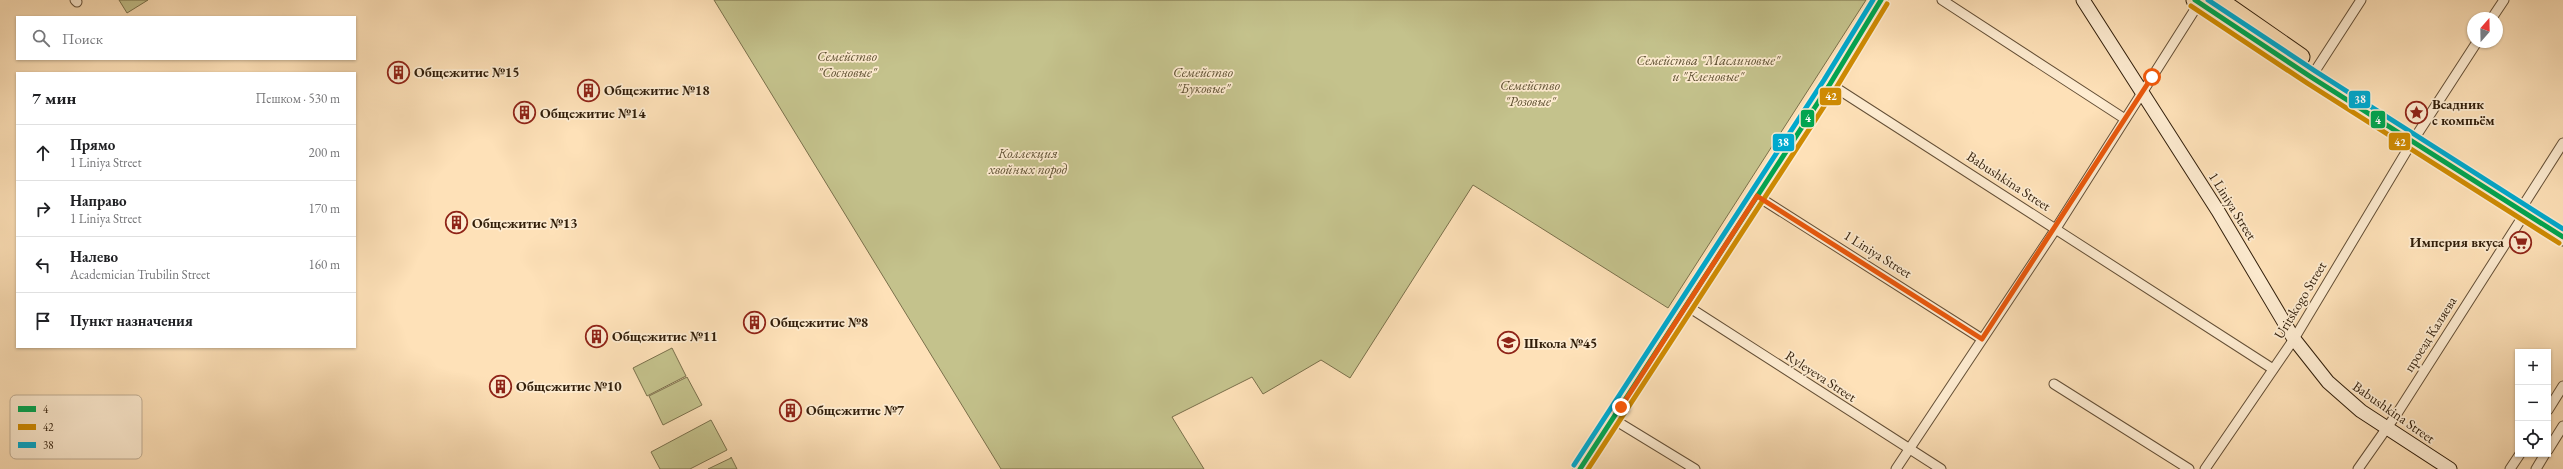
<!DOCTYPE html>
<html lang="ru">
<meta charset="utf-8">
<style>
body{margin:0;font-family:"EB Garamond",serif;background:#f2f2f2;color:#202124}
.controls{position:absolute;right:12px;bottom:12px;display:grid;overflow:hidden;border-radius:0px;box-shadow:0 1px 3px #0004}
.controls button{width:36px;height:36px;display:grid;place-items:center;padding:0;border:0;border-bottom:1px solid #e0e0e0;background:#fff;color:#202124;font:20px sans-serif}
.compass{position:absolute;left:2467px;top:12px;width:36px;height:36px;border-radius:50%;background:#fff;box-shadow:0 1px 3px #0004;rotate:20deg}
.stop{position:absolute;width:12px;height:12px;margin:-9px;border:3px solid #ea580c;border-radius:50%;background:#fff}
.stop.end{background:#ea580c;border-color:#fff;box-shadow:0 1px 4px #0008}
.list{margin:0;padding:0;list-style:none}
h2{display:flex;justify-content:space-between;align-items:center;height:52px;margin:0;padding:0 16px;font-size:17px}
h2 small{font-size:13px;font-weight:400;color:#757577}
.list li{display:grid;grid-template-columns:26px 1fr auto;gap:12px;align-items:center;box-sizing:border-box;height:56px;padding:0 16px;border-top:1px solid #e0e0e0}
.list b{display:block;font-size:15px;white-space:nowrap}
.list p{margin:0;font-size:13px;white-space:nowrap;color:#757577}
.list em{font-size:13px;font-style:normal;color:#757577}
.icon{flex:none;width:22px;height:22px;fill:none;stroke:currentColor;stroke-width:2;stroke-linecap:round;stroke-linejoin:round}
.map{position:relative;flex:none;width:2563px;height:469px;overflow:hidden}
.search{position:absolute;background:#fff;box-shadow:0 1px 3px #0004;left:16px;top:16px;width:340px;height:44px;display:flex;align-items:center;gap:10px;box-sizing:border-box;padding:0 14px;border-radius:0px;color:#757577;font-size:15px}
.panel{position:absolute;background:#fff;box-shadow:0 1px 3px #0004;left:16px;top:72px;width:340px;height:276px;border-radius:0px}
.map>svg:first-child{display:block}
</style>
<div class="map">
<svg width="2563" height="469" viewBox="0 0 2563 469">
<rect width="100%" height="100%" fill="#fee1b8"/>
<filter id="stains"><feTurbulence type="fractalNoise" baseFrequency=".005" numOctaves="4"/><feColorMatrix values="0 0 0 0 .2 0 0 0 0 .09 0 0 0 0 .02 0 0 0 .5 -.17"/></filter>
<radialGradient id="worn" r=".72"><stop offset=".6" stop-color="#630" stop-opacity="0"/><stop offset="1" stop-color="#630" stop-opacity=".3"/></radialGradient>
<g fill="#c4c28c" stroke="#7a704b">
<polygon points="119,0 148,0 127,13"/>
<polygon points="714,0 1866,0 1668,308 1473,185 1350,378 1321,360 1263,394 1252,377 1172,417 1204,469 1001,469"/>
<polygon points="672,348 686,376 647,396 633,368"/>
<polygon points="687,377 702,405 663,425 649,396"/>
<polygon points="711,420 727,450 690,469 660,469 651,452"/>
<polygon points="731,457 737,469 708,469 731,458"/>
</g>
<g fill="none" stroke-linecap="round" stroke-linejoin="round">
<defs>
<g id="street">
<polyline points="75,0 77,2"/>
<polyline points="1942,0 2125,119"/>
<polyline points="2492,18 2504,0"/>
<polyline points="2317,68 2361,0"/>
<polyline points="1830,84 2273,369"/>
<polyline points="2418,133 2477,42"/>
<polyline points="1757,196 1982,339"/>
<polyline points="2526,201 2563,143"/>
<polyline points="1687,306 1941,469"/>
<polyline points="2054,384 2189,469"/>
<polyline points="2548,410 2563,386"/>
<polyline points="1613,419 1695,469"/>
<polyline points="2548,450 2563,426"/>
<polyline points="1896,469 2055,230 2199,3"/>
<polyline points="2205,469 2294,339 2412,142"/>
<polyline points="2358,469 2398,412 2525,213"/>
<polyline points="2510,469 2520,454"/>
<polyline points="2536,469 2545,454"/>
</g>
<g id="secondary">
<polyline points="2083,0 2218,211 2294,339 2328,382 2361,411 2450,469"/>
<polyline points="1580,469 1830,84 1881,0"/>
</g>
<g id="highway">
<polyline points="2195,0 2311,77 2563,237"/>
<polyline points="2219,0 2301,57"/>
</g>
</defs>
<use href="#street" stroke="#644f36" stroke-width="11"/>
<use href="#secondary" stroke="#311e0a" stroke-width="15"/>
<use href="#highway" stroke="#311e0a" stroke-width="19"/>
<use href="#street" stroke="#feecd1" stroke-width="9"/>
<use href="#secondary" stroke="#feecd1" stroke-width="13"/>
<use href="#highway" stroke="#fee1b8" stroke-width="17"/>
<defs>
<g id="bus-1">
<polyline points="2195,0 2311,77 2563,237"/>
<polyline points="1580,469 1830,84 1881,0"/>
</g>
<g id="bus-2">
<polyline points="2191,6 2307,83 2559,243"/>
<polyline points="1588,469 1836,88 1887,4"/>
</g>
<g id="bus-3">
<polyline points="2208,0 2315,71 2563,229"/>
<polyline points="1574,465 1824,80 1873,0"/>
</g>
</defs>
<use href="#bus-1" stroke="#feecd1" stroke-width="8"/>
<use href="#bus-2" stroke="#feecd1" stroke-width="8"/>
<use href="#bus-3" stroke="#feecd1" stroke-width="8"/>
<use href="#bus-1" stroke="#00a651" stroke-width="5"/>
<use href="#bus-2" stroke="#cf8b02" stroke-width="5"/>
<use href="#bus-3" stroke="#00a9ce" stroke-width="5"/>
</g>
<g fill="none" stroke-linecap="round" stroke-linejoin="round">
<polyline stroke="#ea580c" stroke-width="5" points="1621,407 1757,196 1982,339 2152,77"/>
</g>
<defs>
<symbol id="building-ring" viewBox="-11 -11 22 22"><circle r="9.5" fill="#feecd1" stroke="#8f2418" stroke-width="1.5"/><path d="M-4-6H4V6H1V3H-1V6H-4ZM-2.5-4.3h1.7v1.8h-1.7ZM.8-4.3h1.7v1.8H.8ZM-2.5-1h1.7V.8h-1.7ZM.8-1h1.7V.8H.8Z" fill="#8f2418"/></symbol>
<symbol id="sight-ring" viewBox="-11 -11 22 22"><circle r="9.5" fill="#feecd1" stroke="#8f2418" stroke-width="1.5"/><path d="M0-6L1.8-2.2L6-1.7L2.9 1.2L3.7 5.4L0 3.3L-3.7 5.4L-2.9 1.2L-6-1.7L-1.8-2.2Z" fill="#8f2418"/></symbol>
<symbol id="supermarket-ring" viewBox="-11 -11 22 22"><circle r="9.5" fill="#feecd1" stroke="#8f2418" stroke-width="1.5"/><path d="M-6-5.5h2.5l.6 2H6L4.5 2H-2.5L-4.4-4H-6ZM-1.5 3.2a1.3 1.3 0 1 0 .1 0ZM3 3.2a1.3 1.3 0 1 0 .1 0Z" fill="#8f2418"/></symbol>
<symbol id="school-ring" viewBox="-11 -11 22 22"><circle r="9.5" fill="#feecd1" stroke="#8f2418" stroke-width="1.5"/><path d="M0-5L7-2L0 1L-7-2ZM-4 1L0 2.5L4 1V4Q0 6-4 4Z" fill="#8f2418"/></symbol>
</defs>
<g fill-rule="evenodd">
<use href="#building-ring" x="386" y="60" width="25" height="25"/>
<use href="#building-ring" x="576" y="78" width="25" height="25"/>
<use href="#sight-ring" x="2404" y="100" width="25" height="25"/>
<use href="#building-ring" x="512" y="100" width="25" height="25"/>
<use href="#building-ring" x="444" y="210" width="25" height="25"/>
<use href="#supermarket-ring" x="2508" y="230" width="25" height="25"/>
<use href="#building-ring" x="742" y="310" width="25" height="25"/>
<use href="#building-ring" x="584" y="324" width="25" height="25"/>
<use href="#school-ring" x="1496" y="330" width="25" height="25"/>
<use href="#building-ring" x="488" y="374" width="25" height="25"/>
<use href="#building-ring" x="778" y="398" width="25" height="25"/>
</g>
<g text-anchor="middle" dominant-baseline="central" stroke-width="3.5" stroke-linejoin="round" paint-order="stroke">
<g font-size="14" font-style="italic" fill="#5d4f31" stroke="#feecd1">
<text x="847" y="56">Семейство<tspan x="847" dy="16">"Сосновые"</tspan></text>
<text x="1708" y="60">Семейства "Маслиновые"<tspan x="1708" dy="16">и "Кленовые"</tspan></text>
<text x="1203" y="72">Семейство<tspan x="1203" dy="16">"Буковые"</tspan></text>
<text x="1530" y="85">Семейство<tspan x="1530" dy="16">"Розовые"</tspan></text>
<text x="1028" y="153">Коллекция<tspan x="1028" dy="16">хвойных пород</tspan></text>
</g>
<g font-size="14" font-weight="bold" fill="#311e0a" stroke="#feecd1" text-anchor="start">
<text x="414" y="72">Общежитие №15</text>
<text x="604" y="90">Общежитие №18</text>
<text x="2432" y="104">Всадник<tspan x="2432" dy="16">с компьём</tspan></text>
<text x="540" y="113">Общежитие №14</text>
<text x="472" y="223">Общежитие №13</text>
<text x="2504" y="242" text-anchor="end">Империя вкуса</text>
<text x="770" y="322">Общежитие №8</text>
<text x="612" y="336">Общежитие №11</text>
<text x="1524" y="343">Школа №45</text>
<text x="516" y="386">Общежитие №10</text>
<text x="806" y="410">Общежитие №7</text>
</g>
<g font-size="14" fill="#311e0a" stroke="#feecd1">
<text transform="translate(2009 181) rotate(33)">Babushkina Street</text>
<text transform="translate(2233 206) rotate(58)">1 Liniya Street</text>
<text transform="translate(1878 254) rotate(32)">1 Liniya Street</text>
<text transform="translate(2300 300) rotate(-59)">Uritskogo Street</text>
<text transform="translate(2430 334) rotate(-58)">проезд Каляева</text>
<text transform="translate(1821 376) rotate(33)">Ryleyeva Street</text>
<text transform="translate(2394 412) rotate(35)">Babushkina Street</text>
</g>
</g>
<rect x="10" y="395" width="132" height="64" rx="6" fill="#feecd1" stroke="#c0ae95" stroke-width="1"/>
<rect x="18" y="406" width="18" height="6" fill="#00a651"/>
<rect x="18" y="424" width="18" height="6" fill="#cf8b02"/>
<rect x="18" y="442" width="18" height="6" fill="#00a9ce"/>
<g font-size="11" fill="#311e0a">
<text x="43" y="413">4</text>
<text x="43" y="431">42</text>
<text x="43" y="449">38</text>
</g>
<g stroke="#feecd1" stroke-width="1.5">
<rect x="1819" y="87" width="23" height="19" rx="4" fill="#cf8b02"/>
<rect x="2348" y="90" width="23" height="19" rx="4" fill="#00a9ce"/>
<rect x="1800" y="109" width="15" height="19" rx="4" fill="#00a651"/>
<rect x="2370" y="110" width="16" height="19" rx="4" fill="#00a651"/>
<rect x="2388" y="132" width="23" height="19" rx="4" fill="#cf8b02"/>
<rect x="1772" y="133" width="23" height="19" rx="4" fill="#00a9ce"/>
</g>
<g font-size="11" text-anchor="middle" font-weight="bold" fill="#fff">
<text x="1831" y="100">42</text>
<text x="2360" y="103">38</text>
<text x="1808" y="122">4</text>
<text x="2378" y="124">4</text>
<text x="2400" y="146">42</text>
<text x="1783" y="146">38</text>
</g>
<rect width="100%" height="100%" filter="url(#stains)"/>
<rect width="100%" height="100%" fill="url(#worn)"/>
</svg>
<div class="controls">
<button>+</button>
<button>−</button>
<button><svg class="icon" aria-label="locate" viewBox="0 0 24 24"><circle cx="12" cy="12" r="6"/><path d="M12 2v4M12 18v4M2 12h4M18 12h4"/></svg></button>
</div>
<svg class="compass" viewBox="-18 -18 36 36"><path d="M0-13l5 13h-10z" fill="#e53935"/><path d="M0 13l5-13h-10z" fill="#757577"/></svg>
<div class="stop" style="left:2152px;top:77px"></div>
<div class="stop end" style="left:1621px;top:407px"></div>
<div class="search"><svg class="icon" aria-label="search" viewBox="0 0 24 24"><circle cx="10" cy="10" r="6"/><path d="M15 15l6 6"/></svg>Поиск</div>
<section class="panel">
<h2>7 мин<small>Пешком · 530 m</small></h2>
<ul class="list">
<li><svg class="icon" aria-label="ahead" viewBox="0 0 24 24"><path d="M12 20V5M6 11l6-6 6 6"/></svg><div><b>Прямо</b><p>1 Liniya Street</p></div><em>200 m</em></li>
<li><svg class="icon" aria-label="right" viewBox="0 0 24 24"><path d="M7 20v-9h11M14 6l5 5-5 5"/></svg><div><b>Направо</b><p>1 Liniya Street</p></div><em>170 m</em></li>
<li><svg class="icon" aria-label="left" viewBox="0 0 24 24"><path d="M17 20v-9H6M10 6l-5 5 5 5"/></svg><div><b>Налево</b><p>Academician Trubilin Street</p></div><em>160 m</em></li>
<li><svg class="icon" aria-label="arrive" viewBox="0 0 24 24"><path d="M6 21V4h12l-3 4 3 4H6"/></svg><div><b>Пункт назначения</b></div></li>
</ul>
</section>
</div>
